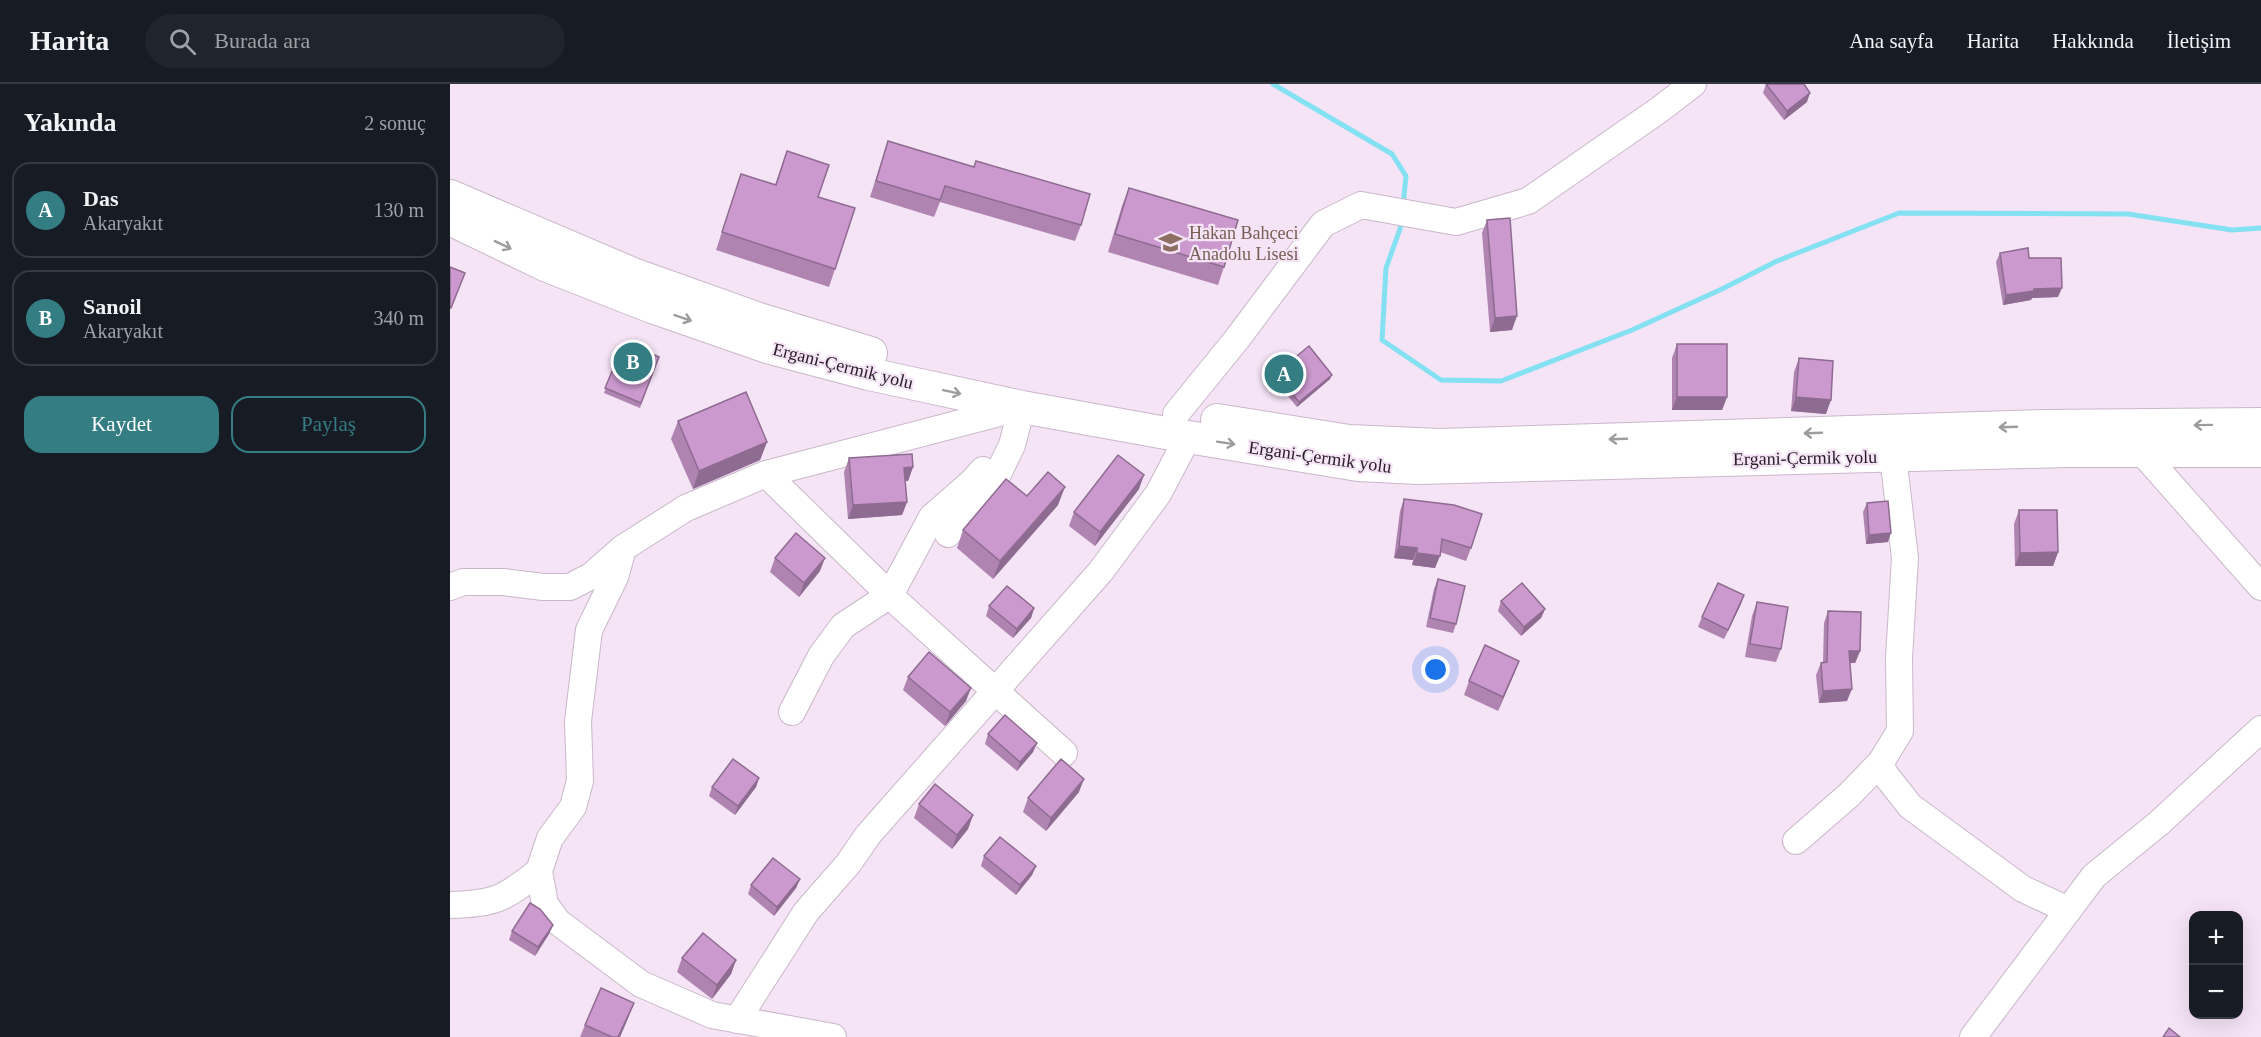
<!DOCTYPE html>
<html lang="tr">
<meta charset="utf-8">
<style>
body{margin:0;font-family:Georgia,serif;background:#20242c;color:#f1f3f6}
.controls{position:absolute;right:18px;bottom:18px;display:grid;overflow:hidden;border-radius:12px;box-shadow:0 6px 24px #0002}
.controls button{width:54px;height:54px;display:grid;place-items:center;padding:0;border:0;border-bottom:2px solid #363941;background:#171b24;color:#f1f3f6;font:30px sans-serif}
.you{position:absolute;left:986px;top:586px;width:21px;height:21px;margin:-15px;border:4px solid #fff;border-radius:50%;background:#1a73e8;box-shadow:0 0 0 9px #1a73e833}
.badge{display:grid;place-items:center;width:39px;height:39px;border-radius:50%;background:#347d83;color:#fff;font-size:20px;font-weight:700}
.pin{position:absolute;translate:-50% -50%;border:3px solid #fff;box-shadow:0 2px 6px #0006}
.list{margin:0;padding:0;list-style:none}
h2{display:flex;justify-content:space-between;align-items:center;height:78px;margin:0;padding:0 24px;font-size:26px}
h2 small{font-size:20px;font-weight:400;color:#9ea1a6}
.list li{display:grid;grid-template-columns:39px 1fr auto;gap:18px;align-items:center;box-sizing:border-box;height:96px;margin:0 12px 12px;padding:0 12px;border:2px solid #363941;border-radius:18px}
.list b{display:block;font-size:22px;white-space:nowrap}
.list p{margin:0;font-size:20px;white-space:nowrap;color:#9ea1a6}
.list em{font-size:20px;font-style:normal;color:#9ea1a6}
.actions{display:flex;gap:12px;padding:18px 24px}
.actions a{flex:1;padding:14px 0;border:2px solid #347d83;border-radius:18px;text-align:center;font-size:21px;color:#347d83}
.actions .main{background:#347d83;color:#fff}
.icon{flex:none;width:33px;height:33px;fill:none;stroke:currentColor;stroke-width:2;stroke-linecap:round;stroke-linejoin:round}
.map{position:relative;flex:none;width:1811px;height:953px;overflow:hidden}
header{display:flex;align-items:center;gap:36px;box-sizing:border-box;height:84px;padding:0 30px;background:#171b24;border-bottom:2px solid #363941}
header strong{font-size:28px}
nav{display:flex;gap:33px;margin-inline-start:auto;font-size:21px}
.search{width:420px;height:54px;background:#20242c;display:flex;align-items:center;gap:15px;box-sizing:border-box;padding:0 21px;border-radius:33px;color:#9ea1a6;font-size:22px}
main{display:flex}
aside{flex:1;background:#171b24}
.map>svg:first-child{display:block}
</style>
<header>
<strong>Harita</strong>
<div class="search"><svg class="icon" aria-label="search" viewBox="0 0 24 24"><circle cx="10" cy="10" r="6"/><path d="M15 15l6 6"/></svg>Burada ara</div>
<nav><a>Ana sayfa</a><a>Harita</a><a>Hakkında</a><a>İletişim</a></nav>
</header>
<main>
<aside>
<h2>Yakında<small>2 sonuç</small></h2>
<ul class="list">
<li><span class="badge">A</span><div><b>Das</b><p>Akaryakıt</p></div><em>130 m</em></li>
<li><span class="badge">B</span><div><b>Sanoil</b><p>Akaryakıt</p></div><em>340 m</em></li>
</ul>
<div class="actions"><a class="main">Kaydet</a><a>Paylaş</a></div>
</aside>
<div class="map">
<svg width="1811" height="953" viewBox="0 0 1811 953">
<rect width="100%" height="100%" fill="#f5e3f6"/>
<g fill="none" stroke-linecap="round" stroke-linejoin="round">
<g stroke="#84e1f2" stroke-width="5">
<polyline points="823,0 942,70 956,92 953,122"/>
<polyline points="952,134 950,145 936,184 932,256 991,296 1051,297 1182,246 1272,205 1327,177 1449,129 1678,130 1782,146 1811,144"/>
</g>
<defs>
<g id="minor">
<polyline points="726,330 787,255 873,140 911,121 1006,138 1078,117 1209,26 1243,0"/>
<polyline points="1691,367 1811,503"/>
<polyline points="316,390 449,520 614,669"/>
<polyline points="173,465 165,493 139,546 128,637 130,697 123,723 100,754 89,787 95,820 108,838 191,900 262,931 383,953"/>
<polyline points="0,503 13,498 53,498 93,503 120,503 141,492 173,464 236,424 316,390 572,323 562,361 546,394 498,450"/>
<polyline points="342,628 371,572 393,542 440,511 482,433 522,398 533,386"/>
<polyline points="1431,678 1434,689 1460,722 1573,805 1618,826"/>
<polyline points="1346,757 1399,711 1431,678 1450,647 1449,574 1455,474 1443,372"/>
<path d="M0 821C45 820 54 815 89 787"/>
<polyline points="287,936 356,828 398,780 418,751 651,487 708,410 738,353"/>
<polyline points="1523,953 1644,792 1709,739 1811,645"/>
</g>
<g id="major">
<polyline points="0,112 183,190 309,235 421,269"/>
<polyline points="0,135 95,181 202,223 317,263 419,290 572,323 738,353 908,381 968,384 1616,367 1811,367"/>
<polyline points="767,336 899,357 990,361 1594,342 1811,340"/>
</g>
</defs>
<use href="#minor" stroke="#c9b8ca" stroke-width="28"/>
<use href="#major" stroke="#c9b8ca" stroke-width="34"/>
<use href="#minor" stroke="#fff" stroke-width="26"/>
<use href="#major" stroke="#fff" stroke-width="32"/>
</g>
<g fill="#af84b1">
<polygon points="1316,0 1357,18 1334,36 1313,9"/>
<polygon points="438,57 631,141 625,157 490,118 484,133 420,113"/>
<polygon points="337,67 368,113 385,185 379,203 266,166 291,90 325,101"/>
<polygon points="679,104 774,183 768,201 658,168 672,122"/>
<polygon points="1037,136 1062,246 1040,248 1032,149"/>
<polygon points="1550,169 1579,174 1608,213 1582,214 1581,216 1553,221 1546,178"/>
<polygon points="174,259 209,273 190,324 154,309"/>
<polygon points="1227,260 1277,313 1272,326 1222,326 1222,274"/>
<polygon points="1349,274 1376,330 1341,327 1344,288"/>
<polygon points="825,290 880,295 847,323 823,294"/>
<polygon points="228,337 317,358 310,376 243,405 221,355"/>
<polygon points="399,374 463,383 458,397 455,397 457,418 452,431 398,435 394,388"/>
<polygon points="689,405 645,462 619,442 624,428"/>
<polygon points="577,412 608,421 543,495 507,464 513,446"/>
<polygon points="954,415 1021,464 1016,477 990,468 985,484 962,481 963,476 944,474 950,427"/>
<polygon points="1417,419 1438,458 1416,460 1413,428"/>
<polygon points="1569,426 1608,468 1603,482 1565,482 1564,440"/>
<polygon points="325,474 370,487 349,513 320,488"/>
<polygon points="988,495 1006,540 1003,549 976,543 984,505"/>
<polygon points="1051,517 1095,525 1091,534 1071,552 1048,527"/>
<polygon points="1307,518 1331,565 1326,578 1295,573 1302,532"/>
<polygon points="1291,520 1274,555 1248,543 1252,533"/>
<polygon points="539,522 584,524 581,534 563,554 536,532"/>
<polygon points="1378,527 1410,567 1405,579 1400,579 1397,617 1369,619 1366,591 1371,579 1373,578 1374,539"/>
<polygon points="1069,577 1064,590 1048,627 1014,611 1019,597"/>
<polygon points="458,593 516,617 495,642 453,606"/>
<polygon points="538,650 587,659 583,668 567,687 535,660"/>
<polygon points="309,694 306,703 285,731 259,712 262,703"/>
<polygon points="629,708 596,747 573,728 578,714"/>
<polygon points="469,720 523,731 518,745 502,765 464,734"/>
<polygon points="534,772 586,782 582,791 566,811 531,782"/>
<polygon points="350,795 346,804 324,832 298,810 301,801"/>
<polygon points="103,841 99,850 85,872 59,856 62,847"/>
<polygon points="232,874 286,876 281,890 262,915 227,888"/>
<polygon points="184,919 170,953 130,953 135,941"/>
</g>
<g fill="#8e6b90">
<polygon points="1360,9 1357,18 1334,36 1337,27"/>
<polygon points="1612,204 1608,213 1582,214 1581,216 1553,221 1556,211 1584,205"/>
<polygon points="1067,232 1062,246 1040,248 1045,234"/>
<polygon points="882,291 880,295 847,323 849,318"/>
<polygon points="1227,313 1277,313 1272,326 1222,326"/>
<polygon points="1346,313 1381,316 1376,330 1341,327"/>
<polygon points="317,358 310,376 243,405 249,387"/>
<polygon points="463,383 458,397 449,398 454,384"/>
<polygon points="694,391 689,405 645,462 650,448"/>
<polygon points="615,403 608,421 543,495 550,477"/>
<polygon points="457,418 452,431 398,435 403,421"/>
<polygon points="1441,449 1438,458 1416,460 1419,451"/>
<polygon points="949,462 967,464 963,476 944,474"/>
<polygon points="1608,468 1603,482 1565,482 1570,469"/>
<polygon points="967,469 990,472 985,484 962,481"/>
<polygon points="375,474 370,487 349,513 354,499"/>
<polygon points="1294,511 1291,520 1274,555 1278,546"/>
<polygon points="584,524 581,534 563,554 567,545"/>
<polygon points="1095,525 1091,534 1071,552 1074,543"/>
<polygon points="1399,567 1410,567 1405,579 1394,579"/>
<polygon points="1069,577 1064,590 1048,627 1053,613"/>
<polygon points="521,604 516,617 495,642 500,628"/>
<polygon points="1402,605 1397,617 1369,619 1373,607"/>
<polygon points="587,659 583,668 567,687 570,678"/>
<polygon points="309,694 306,703 285,731 288,722"/>
<polygon points="634,695 629,708 596,747 601,734"/>
<polygon points="523,731 518,745 502,765 507,751"/>
<polygon points="586,782 582,791 566,811 570,801"/>
<polygon points="350,795 346,804 324,832 327,823"/>
<polygon points="103,841 99,850 85,872 88,863"/>
<polygon points="286,876 281,890 262,915 267,901"/>
<polygon points="184,919 179,932 170,953 168,953"/>
</g>
<g fill="#cb99ce" stroke="#8e6b90" stroke-width="1.5">
<polygon points="1316,0 1354,0 1360,9 1337,27"/>
<polygon points="438,57 524,83 526,77 640,110 631,141 495,102 490,116 426,97"/>
<polygon points="337,67 379,81 368,113 405,124 385,185 272,148 291,90 326,101"/>
<polygon points="679,104 788,136 774,183 665,150"/>
<polygon points="1060,134 1067,232 1045,234 1037,136"/>
<polygon points="1578,164 1579,174 1611,174 1612,204 1584,205 1584,207 1556,211 1550,169"/>
<polygon points="0,183 15,189 1,224 0,224"/>
<polygon points="174,259 209,273 191,319 155,304"/>
<rect x="1227" y="260" width="50" height="53"/>
<polygon points="859,262 882,291 849,318 825,290"/>
<polygon points="1349,274 1383,277 1381,316 1346,313"/>
<polygon points="296,308 317,358 249,387 228,337"/>
<polygon points="462,370 463,383 454,384 457,418 403,421 399,374"/>
<polygon points="668,371 694,391 650,448 624,428"/>
<polygon points="598,388 615,403 550,477 513,446 556,395 577,412"/>
<polygon points="954,415 1004,421 1032,430 1021,464 992,455 990,472 967,469 967,464 949,462"/>
<polygon points="1438,417 1441,449 1419,451 1417,419"/>
<polygon points="1569,426 1607,426 1608,468 1570,469"/>
<polygon points="346,449 375,474 354,499 325,474"/>
<polygon points="988,495 1015,502 1006,540 980,534"/>
<polygon points="1072,499 1095,525 1074,543 1051,517"/>
<polygon points="1268,499 1294,511 1278,546 1252,533"/>
<polygon points="557,502 584,524 567,545 539,522"/>
<polygon points="1307,518 1338,523 1331,565 1300,560"/>
<polygon points="1378,527 1411,528 1410,567 1399,567 1402,605 1373,607 1371,579 1377,578"/>
<polygon points="1035,561 1069,577 1053,613 1019,597"/>
<polygon points="479,568 521,604 500,628 458,593"/>
<polygon points="555,631 587,659 570,678 538,650"/>
<polygon points="283,675 309,694 288,722 262,703"/>
<polygon points="611,675 634,695 601,734 578,714"/>
<polygon points="485,700 523,731 507,751 469,720"/>
<polygon points="550,753 586,782 570,801 534,772"/>
<polygon points="323,774 350,795 327,823 301,801"/>
<polygon points="80,819 90,825 103,841 88,863 62,847"/>
<polygon points="253,849 286,876 267,901 232,874"/>
<polygon points="151,904 184,919 168,953 162,953 135,941"/>
<polygon points="1719,944 1730,953 1713,953"/>
</g>
<defs><path id="oneway-shaft" d="M-6 0H5M1.5-3L5.5 0L1.5 3" fill="none" stroke-width="1.6" stroke-linecap="round" stroke-linejoin="round" transform="scale(1.5)"/></defs>
<g stroke="#9e9b9e">
<use href="#oneway-shaft" transform="translate(53 161) rotate(26)"/>
<use href="#oneway-shaft" transform="translate(233 234) rotate(19)"/>
<use href="#oneway-shaft" transform="translate(502 308) rotate(12)"/>
<use href="#oneway-shaft" transform="translate(1753 341) rotate(179)"/>
<use href="#oneway-shaft" transform="translate(1558 343) rotate(178)"/>
<use href="#oneway-shaft" transform="translate(1363 349) rotate(178)"/>
<use href="#oneway-shaft" transform="translate(1168 355) rotate(178)"/>
<use href="#oneway-shaft" transform="translate(776 359) rotate(9)"/>
</g>
<defs>
<symbol id="school-bare" viewBox="-9 -9 18 18"><path d="M0-5L7-2L0 1L-7-2ZM-4 1L0 2.5L4 1V4Q0 6-4 4Z" fill="#8d6e63" stroke="#f5e3f6" stroke-width="2.5" paint-order="stroke"/></symbol>
</defs>
<g fill-rule="evenodd">
<use href="#school-bare" x="704" y="142" width="33" height="33"/>
</g>
<g text-anchor="middle" dominant-baseline="central" stroke-width="4.5" stroke-linejoin="round" paint-order="stroke">
<g font-size="18" fill="#785e54" stroke="#f5e3f6" text-anchor="start">
<text x="739" y="149">Hakan Bahçeci<tspan x="739" dy="21">Anadolu Lisesi</tspan></text>
</g>
<g font-size="18" fill="#272027" stroke="#f5e3f6">
<text transform="translate(393 282) rotate(14)">Ergani-Çermik yolu</text>
<text transform="translate(870 373) rotate(8)">Ergani-Çermik yolu</text>
<text transform="translate(1355 374) rotate(-1)">Ergani-Çermik yolu</text>
</g>
</g>
</svg>
<div class="controls">
<button>+</button>
<button>−</button>
</div>
<div class="you"></div>
<div class="pin badge" style="left:834px;top:290px">A</div>
<div class="pin badge" style="left:183px;top:278px">B</div>
</div>
</main>
